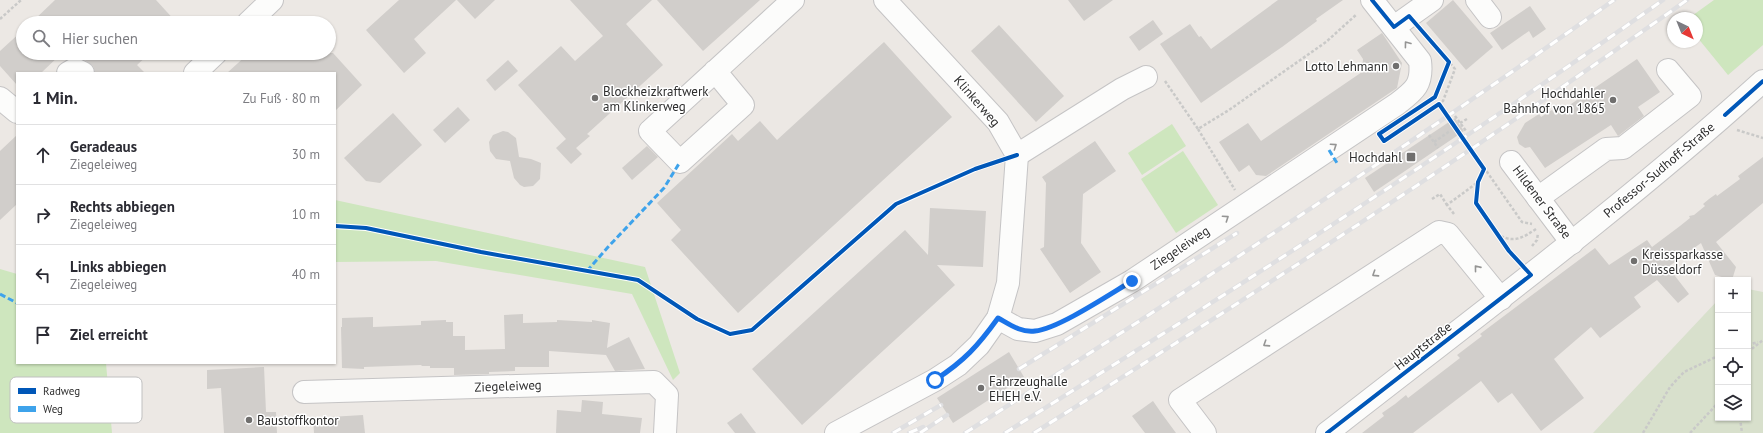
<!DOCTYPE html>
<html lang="de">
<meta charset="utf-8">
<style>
body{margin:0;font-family:"PT Sans",sans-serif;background:#f7f7f7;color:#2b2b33}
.controls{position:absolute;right:12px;bottom:12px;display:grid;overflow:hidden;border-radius:0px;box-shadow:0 1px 3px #0004}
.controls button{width:36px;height:36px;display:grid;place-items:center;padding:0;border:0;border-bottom:1px solid #e1e1e2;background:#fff;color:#2b2b33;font:20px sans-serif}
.compass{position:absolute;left:1667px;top:12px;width:36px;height:36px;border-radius:50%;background:#fff;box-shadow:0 1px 3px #0004;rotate:137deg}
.stop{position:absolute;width:12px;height:12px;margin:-9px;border:3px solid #1a73e8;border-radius:50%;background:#fff}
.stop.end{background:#1a73e8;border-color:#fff;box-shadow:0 1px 4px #0008}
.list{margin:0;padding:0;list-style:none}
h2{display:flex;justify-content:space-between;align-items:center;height:52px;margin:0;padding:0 16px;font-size:17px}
h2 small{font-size:13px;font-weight:400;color:#7c7c81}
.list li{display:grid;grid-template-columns:26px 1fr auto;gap:12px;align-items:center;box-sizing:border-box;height:60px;padding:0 16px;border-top:1px solid #e1e1e2}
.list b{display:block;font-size:15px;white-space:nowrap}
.list p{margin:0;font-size:13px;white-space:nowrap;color:#7c7c81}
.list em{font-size:13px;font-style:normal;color:#7c7c81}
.icon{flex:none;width:22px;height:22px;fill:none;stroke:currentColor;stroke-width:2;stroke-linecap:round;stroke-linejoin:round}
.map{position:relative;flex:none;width:1763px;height:433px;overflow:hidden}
.search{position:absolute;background:#fff;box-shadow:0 1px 3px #0004;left:16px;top:16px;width:320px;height:44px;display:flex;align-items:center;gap:10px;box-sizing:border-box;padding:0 14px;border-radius:22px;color:#7c7c81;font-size:15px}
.panel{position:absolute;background:#fff;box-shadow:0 1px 3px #0004;left:16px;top:72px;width:320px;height:292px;border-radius:0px}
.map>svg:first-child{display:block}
</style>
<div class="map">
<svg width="1763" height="433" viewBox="0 0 1763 433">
<rect width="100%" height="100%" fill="#ece8e4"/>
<g fill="#cee6be">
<polygon points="1714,0 1763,0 1763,45 1728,75 1697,37 1697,18 1689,18"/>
<polygon points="1172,124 1186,146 1142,175 1128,153"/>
<polygon points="1183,151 1218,205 1176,233 1141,179"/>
<polygon points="335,200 645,267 680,373 673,380 632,294 436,261 335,262"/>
<polygon points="0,269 17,274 17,363 106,363 112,433 0,433"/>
</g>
<polygon fill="#d8e0cc" points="1748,289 1763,292 1763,433 1593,433 1718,300 1718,418 1748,418"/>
<g fill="#d1cecb">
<polygon points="55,0 156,0 177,23 31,23"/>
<polygon points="399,0 456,0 414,39 426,53 404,73 366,30"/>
<polygon points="457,0 495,0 475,19"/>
<polygon points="570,0 652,0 626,24 663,65 587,134 590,136 576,148 582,154 571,164 556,148 566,139 518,85 561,46 575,61 603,36"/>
<polygon points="657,0 760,0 703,51"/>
<polygon points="1068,0 1113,0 1084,21"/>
<polygon points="1278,0 1343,0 1316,19 1317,21 1282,47 1201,103 1160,44 1190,24 1199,37 1201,36 1211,49"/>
<polygon points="1453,0 1493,47 1466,70 1426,23"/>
<polygon points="1530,6 1546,29 1533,38 1529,31 1502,50 1490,33"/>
<polygon points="1153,20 1163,34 1139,51 1129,37"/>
<polygon points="999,25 1064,96 1036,122 971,51"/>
<polygon points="23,30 23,53 62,53 41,73 17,73 17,85 0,66 0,51"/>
<polygon points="1382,33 1402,63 1397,88 1266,176 1256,175 1249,165 1239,172 1219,142 1248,123 1261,141 1362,72 1363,59 1357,50"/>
<polygon points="884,42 952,117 738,313 671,240 681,230 657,203 732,134 738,141 760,121 777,140"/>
<polygon points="75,53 150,53 137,65 145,73 95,73 93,66"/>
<polygon points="249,53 333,53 362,85 335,111 335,73 227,73"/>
<polygon points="1637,59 1660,92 1638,107 1644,116 1618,136 1611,125 1545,168 1530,147 1525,148 1519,144 1517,137 1525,123 1539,114 1541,117 1552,110 1555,115"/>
<polygon points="508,60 518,71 495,91 486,80"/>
<polygon points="458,107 470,120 445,143 433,130"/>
<polygon points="393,113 422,145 380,183 366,181 344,158"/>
<polygon points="1455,118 1464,131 1374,192 1365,178"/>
<polygon points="503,131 508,132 516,138 519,157 531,159 541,163 540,179 533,186 524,187 520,185 514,178 510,161 496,159 490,151 489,142 493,135"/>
<polygon points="17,135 17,204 0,220 0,151"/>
<polygon points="1095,141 1116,171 1083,194 1081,243 1101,272 1070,293 1040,249 1044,247 1046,183 1042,177"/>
<polygon points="647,146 658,157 632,180 622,168"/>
<polygon points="1763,157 1763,203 1716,242 1736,267 1732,280 1715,275 1701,243 1668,267 1689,294 1678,303 1657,280 1634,297 1641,307 1600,338 1591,327 1554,359 1584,398 1541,431 1512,393 1498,403 1481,381 1413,433 1362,433 1384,416 1382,413 1395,404 1406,395 1408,398 1460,358 1457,355 1482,336 1480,334 1595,248 1609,265 1647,240 1652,247 1680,226 1690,218 1689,216 1694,215 1705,206 1703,204 1709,199 1716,194 1717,196 1740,179 1738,176"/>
<polygon points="930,208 986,211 983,267 937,265 955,285 802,425 752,369 905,230 928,255"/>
<polygon points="523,314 523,323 557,322 557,320 592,322 592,320 610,323 607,348 629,337 645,369 615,371 606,355 549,351 549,367 515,367 515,371 489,372 489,374 454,375 454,368 430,368 430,366 422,366 421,365 364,367 364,369 342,368 341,327 342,327 342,318 373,317 373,327 421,325 421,321 446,320 446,322 453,322 453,336 465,336 465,350 505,349 504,315"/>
<polygon points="1009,352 1024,377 953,423 937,398"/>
<polygon points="264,367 266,412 276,412 277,433 224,433 221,388 207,389 207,370"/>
<polygon points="582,400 603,402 602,414 642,418 640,433 556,433 557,410 581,412"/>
<polygon points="1153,401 1162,414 1176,433 1145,433 1132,416"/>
<polygon points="741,413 756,433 735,433 727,423"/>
<polygon points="363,415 365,433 314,433 313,418"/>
</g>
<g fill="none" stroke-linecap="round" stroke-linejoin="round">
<defs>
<g id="minor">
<polyline points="1477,0 1490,17"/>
<polyline points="248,23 272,0"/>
<polyline points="1394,27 1432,0"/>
<polyline points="715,71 743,105 680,162 650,131 793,0"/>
<polyline points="68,73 75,69 83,73"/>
<polyline points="195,73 216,53"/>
<polyline points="0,98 17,112"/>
<polyline points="1017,155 1122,89 1146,77"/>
<polyline points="1511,162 1572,243"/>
<polyline points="1538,198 1606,149 1623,148 1690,96 1668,70"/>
<path d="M998 318 1018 329 1035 331 1057 324 1132 281 1397 104C1414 91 1423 85 1420 61L1372 0"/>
<polyline points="304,392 654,382 667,395 665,433"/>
<polyline points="836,433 935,380 958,365 979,345 998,318 1008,283 1017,155 998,122 885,0"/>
<polyline points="1205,433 1180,400 1439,232 1448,234 1501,299"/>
<path d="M1327 433C1474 318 1625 206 1763 81"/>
</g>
</defs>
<use href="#minor" stroke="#c5c4c5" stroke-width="24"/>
<g stroke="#c9c9c8" stroke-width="2.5" stroke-dasharray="3 2" stroke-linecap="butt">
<polyline points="0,19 21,0"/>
<polyline points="1441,80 1449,62"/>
<polyline points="1165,81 1198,129 1229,110 1326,42 1357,14"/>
<polyline points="1455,116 1466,131"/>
<polyline points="1460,123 1467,119"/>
<polyline points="1198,129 1235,190"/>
<polyline points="1737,130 1763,138"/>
<polyline points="1429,135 1438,148"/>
<polyline points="1381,137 1384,141 1443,101 1455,69 1438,49"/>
<polyline points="1434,142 1450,131"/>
<polyline points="1478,159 1522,222 1532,224"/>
<polyline points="1484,169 1478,182 1476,203 1517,260"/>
<polyline points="1432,199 1440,194 1447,205"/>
<polyline points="1454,214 1447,205 1478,182"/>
<path d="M1501 236C1515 243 1524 237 1536 229"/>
<polyline points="1532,246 1537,240 1538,233"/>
<polyline points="1748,345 1758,342"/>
<polyline points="1748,352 1763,340"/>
<polyline points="1740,418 1742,433"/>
<polyline points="1643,433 1670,387 1684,372 1718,356"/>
<polyline points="1690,433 1718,403"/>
</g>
<use href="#minor" stroke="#fcfcfb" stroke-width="22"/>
<defs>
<g id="rail">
<polyline points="1019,369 1237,233"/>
<polyline points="893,433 941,405"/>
<polyline points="909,433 923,427"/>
<polyline points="920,433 947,415"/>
<path d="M965 433C1185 293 1402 151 1614 0"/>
<path d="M1005 433C1228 294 1449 152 1663 0"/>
<path d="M1034 433C1255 294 1474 151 1687 0"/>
</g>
</defs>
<use href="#rail" stroke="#dfdfe1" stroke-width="4.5"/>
<use href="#rail" stroke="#fff" stroke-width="3" stroke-dasharray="9" stroke-linecap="butt"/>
<g stroke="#3ea3eb" stroke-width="3" stroke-dasharray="6 3" stroke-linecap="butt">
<polyline points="1329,150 1337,163"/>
<polyline points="587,271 608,247 664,188 680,162"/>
<polyline points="0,294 17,303"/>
</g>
<defs>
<g id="cycleway">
<polyline points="1725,115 1763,81"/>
<polyline points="335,226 366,228 481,252 638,280 697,319 730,334 752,330 896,204 975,169 1017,155"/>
<polyline points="1327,433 1531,275 1509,251 1476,203 1478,182 1484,169 1439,104 1384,141 1379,134 1435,97 1449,62 1409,16 1394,27 1372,0"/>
</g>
</defs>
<use href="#cycleway" stroke="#fff" stroke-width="6"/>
<use href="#cycleway" stroke="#0057b8" stroke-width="4"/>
</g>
<defs><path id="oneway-chevron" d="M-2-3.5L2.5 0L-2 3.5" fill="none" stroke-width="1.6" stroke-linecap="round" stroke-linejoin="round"/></defs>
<g stroke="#959594">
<use href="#oneway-chevron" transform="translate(1407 44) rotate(-127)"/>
<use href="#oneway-chevron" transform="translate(1334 146) rotate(-34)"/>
<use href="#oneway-chevron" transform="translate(1226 218) rotate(-34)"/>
<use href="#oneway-chevron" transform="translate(1477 268) rotate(-129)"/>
<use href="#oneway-chevron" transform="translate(1375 274) rotate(147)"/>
<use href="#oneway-chevron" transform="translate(1266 344) rotate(147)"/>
</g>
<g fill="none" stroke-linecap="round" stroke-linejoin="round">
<path stroke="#1a73e8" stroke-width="5" d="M935 380C964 361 978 346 998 318 1009 324 1021 333 1035 331 1058 329 1110 294 1132 281"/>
</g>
<g fill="#706f6e" stroke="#fff" stroke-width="1.5">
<circle cx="1396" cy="66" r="4"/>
<circle cx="595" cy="98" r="4"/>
<circle cx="1613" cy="100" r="4"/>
<rect x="1406" y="152" width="10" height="10" rx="2"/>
<circle cx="1634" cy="261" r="4"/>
<circle cx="981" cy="388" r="4"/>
<circle cx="249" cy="420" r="4"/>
</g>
<g text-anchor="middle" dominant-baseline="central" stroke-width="3" stroke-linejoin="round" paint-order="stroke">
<g font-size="13" fill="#2e2e2e" stroke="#fff" text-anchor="start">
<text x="1388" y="66" text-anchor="end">Lotto Lehmann</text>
<text x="603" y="91">Blockheizkraftwerk<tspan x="603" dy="15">am Klinkerweg</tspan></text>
<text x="1605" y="93" text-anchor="end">Hochdahler<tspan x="1605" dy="15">Bahnhof von 1865</tspan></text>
<text x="1402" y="157" text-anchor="end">Hochdahl</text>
<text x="1642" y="254">Kreissparkasse<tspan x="1642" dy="15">Düsseldorf</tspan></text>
<text x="989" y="381">Fahrzeughalle<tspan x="989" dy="15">EHEH e.V.</tspan></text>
<text x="257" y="420">Baustoffkontor</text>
</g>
<g font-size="13" fill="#2e2e2e" stroke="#fff">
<text transform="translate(977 101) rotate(49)">Klinkerweg</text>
<text transform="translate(1659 170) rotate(-40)">Professor-Sudhoff-Straße</text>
<text transform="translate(1542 202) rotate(53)">Hildener Straße</text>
<text transform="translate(1180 248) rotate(-34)">Ziegeleiweg</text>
<text transform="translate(1423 346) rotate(-38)">Hauptstraße</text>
<text transform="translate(508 386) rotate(-2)">Ziegeleiweg</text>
</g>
</g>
<rect x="10" y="377" width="132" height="46" rx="6" fill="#fff" stroke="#c0c0c0" stroke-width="1"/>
<rect x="18" y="388" width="18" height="6" fill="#0057b8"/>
<rect x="18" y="406" width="18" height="6" fill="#3ea3eb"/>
<g font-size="11" fill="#2e2e2e">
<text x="43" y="395">Radweg</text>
<text x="43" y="413">Weg</text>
</g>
</svg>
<div class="controls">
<button>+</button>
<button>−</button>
<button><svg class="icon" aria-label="locate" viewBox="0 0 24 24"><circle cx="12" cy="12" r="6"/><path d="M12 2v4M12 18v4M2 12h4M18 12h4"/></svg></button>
<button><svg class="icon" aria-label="layers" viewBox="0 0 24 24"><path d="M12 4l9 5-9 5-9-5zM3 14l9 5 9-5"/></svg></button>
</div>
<svg class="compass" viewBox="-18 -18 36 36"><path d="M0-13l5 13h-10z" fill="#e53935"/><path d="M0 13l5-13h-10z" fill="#7c7c81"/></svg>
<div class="stop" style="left:935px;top:380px"></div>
<div class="stop end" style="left:1132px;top:281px"></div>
<div class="search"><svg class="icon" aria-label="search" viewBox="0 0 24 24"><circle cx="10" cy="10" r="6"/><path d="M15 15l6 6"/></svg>Hier suchen</div>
<section class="panel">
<h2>1 Min.<small>Zu Fuß · 80 m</small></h2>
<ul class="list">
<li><svg class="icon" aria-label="ahead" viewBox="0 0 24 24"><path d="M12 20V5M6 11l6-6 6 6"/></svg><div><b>Geradeaus</b><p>Ziegeleiweg</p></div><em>30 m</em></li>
<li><svg class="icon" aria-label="right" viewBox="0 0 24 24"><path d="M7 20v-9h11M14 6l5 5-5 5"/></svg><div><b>Rechts abbiegen</b><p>Ziegeleiweg</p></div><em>10 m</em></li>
<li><svg class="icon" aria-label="left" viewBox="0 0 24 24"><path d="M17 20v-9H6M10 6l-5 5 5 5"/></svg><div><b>Links abbiegen</b><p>Ziegeleiweg</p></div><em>40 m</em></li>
<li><svg class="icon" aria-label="arrive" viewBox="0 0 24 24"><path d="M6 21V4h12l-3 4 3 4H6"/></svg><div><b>Ziel erreicht</b></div></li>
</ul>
</section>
</div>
